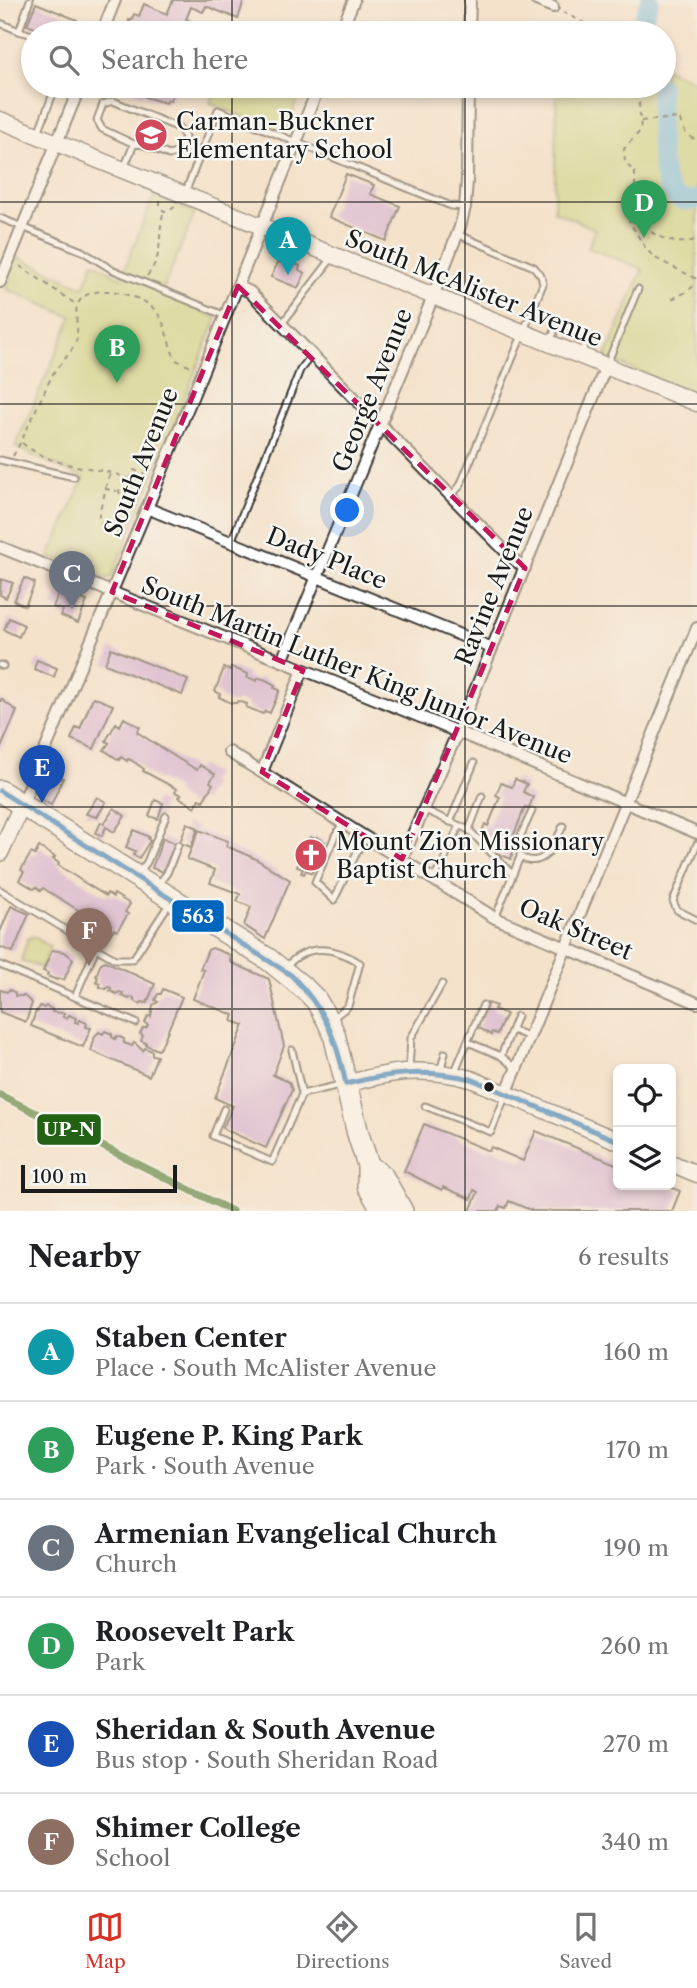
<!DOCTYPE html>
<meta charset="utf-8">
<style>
body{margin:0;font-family:"Libre Caslon Text",serif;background:#f6f6f6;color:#202124}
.controls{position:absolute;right:21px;bottom:21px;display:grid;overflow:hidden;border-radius:10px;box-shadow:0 4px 10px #0003}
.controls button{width:63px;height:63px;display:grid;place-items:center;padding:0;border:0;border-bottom:2px solid #e0e0e0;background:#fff;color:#202124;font:35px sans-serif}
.scale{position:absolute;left:21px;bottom:18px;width:156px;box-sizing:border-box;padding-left:7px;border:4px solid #1c1c1c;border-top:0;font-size:19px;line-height:24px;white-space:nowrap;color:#1c1c1c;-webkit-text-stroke:5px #f6f6f2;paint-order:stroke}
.you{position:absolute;left:348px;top:511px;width:24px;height:24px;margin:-18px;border:5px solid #fff;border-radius:50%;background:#1a73e8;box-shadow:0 0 0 10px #1a73e833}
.badge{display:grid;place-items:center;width:46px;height:46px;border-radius:50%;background:#d93025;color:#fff;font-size:23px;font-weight:700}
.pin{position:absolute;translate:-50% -58px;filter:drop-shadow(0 2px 4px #0008)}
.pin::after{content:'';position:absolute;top:37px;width:24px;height:21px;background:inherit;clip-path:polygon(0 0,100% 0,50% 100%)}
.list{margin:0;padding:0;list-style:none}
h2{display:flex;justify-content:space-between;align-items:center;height:91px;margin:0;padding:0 28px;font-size:30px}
h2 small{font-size:23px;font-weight:400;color:#757577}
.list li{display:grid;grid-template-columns:46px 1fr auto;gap:21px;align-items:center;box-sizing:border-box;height:98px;padding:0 28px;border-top:2px solid #e0e0e0}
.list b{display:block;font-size:26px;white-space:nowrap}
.list p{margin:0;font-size:23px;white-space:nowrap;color:#757577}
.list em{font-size:23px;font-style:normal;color:#757577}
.icon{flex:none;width:38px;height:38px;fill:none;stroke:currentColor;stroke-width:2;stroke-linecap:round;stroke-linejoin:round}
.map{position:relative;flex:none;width:697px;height:1211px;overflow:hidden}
.search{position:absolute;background:#fff;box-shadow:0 4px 10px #0003;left:21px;right:21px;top:21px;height:77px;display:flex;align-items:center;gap:18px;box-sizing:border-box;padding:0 24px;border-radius:38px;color:#757577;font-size:26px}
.sheet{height:679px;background:#fff}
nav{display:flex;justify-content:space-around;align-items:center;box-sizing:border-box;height:98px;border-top:2px solid #e0e0e0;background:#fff;font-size:19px;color:#757577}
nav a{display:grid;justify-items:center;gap:4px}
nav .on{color:#d93025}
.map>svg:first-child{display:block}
</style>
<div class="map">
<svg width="697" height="1211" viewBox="0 0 697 1211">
<rect width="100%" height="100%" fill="#f6f6f2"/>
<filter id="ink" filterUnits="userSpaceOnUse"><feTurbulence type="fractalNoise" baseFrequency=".0143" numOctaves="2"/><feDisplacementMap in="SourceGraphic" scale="14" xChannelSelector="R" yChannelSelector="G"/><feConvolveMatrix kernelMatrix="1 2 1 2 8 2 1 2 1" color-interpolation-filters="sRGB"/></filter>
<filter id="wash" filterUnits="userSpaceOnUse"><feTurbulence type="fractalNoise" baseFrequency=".00686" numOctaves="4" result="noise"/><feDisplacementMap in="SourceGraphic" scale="28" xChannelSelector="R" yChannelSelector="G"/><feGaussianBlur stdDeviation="1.57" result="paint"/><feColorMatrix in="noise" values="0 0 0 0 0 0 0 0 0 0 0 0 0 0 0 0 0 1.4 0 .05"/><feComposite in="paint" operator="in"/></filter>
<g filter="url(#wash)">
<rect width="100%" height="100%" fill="#f4e2cb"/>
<g fill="#c3d274" stroke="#707748" stroke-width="2">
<polygon points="664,68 697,82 697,395 605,358 643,269 588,248 595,229 554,211 557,86 664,86"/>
<polygon points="217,86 289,86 301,91 284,134 210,103"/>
<polygon points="154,196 195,213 161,294 217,318 112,577 105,579 49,557 84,478 15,447 72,317 6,289 18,257 84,287 94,262 121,278"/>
<polygon points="33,936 50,947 42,968 21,961 28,938"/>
</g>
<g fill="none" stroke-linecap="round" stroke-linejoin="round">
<g stroke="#69bce5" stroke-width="19">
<polyline points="646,33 643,17 650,0"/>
<path d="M660 86C661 111 650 217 697 199"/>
</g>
</g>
<g id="blocks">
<g fill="#ca9fdb">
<polygon points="173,0 244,0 238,19 206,6 203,12 191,7 186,19 193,22 189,33 126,33 129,20 131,21 134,14 139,16 144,4 167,14"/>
<polygon points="36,3 77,20 74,26 80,29 78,33 48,33 27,25"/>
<polygon points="117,86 177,86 170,101 168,100 166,103 145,97 146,94 143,93 142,96 133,92 134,90 132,89 131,91"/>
<polygon points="346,174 374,185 370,194 400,206 386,241 329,217"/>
<polygon points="289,261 300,266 299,270 305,273 298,288 271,277 278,262 284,264"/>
<polygon points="24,578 35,583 25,606 14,601"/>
<polygon points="1,579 13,583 6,598 0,595"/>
<polygon points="58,594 67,598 69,594 87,601 78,623 61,616 63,610 53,607"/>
<polygon points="9,618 24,625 19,637 4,630"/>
<polygon points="111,648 188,680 182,695 105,664"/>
<polygon points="37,660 57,668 54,677 34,669"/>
<polygon points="231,667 248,674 247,677 257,681 258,678 264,679 275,685 274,688 280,690 270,713 265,711 263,714 246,707 247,704 238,701 236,703 231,703 219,697 220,694 215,691 224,668 230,670"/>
<polygon points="93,697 113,705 94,749 71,739 76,727 80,729"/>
<polygon points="1,699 17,711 0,750 0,701"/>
<polygon points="124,718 140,727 137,732 177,758 197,770 200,765 215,774 210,782 213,784 203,801 199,799 195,807 179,797 181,795 175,792 177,789 143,771 144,769 131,760 128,759 127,761 121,757 119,760 104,750 109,743 106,741 116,723 120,726"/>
<polygon points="52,773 63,778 51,805 41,799"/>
<polygon points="515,779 527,784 523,792 533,797 529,808 525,807 513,837 516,838 511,859 494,852 498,844 480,836 485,824 488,826 500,797 496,795 501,783 512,787"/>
<polygon points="97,797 106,802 97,817 86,814"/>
<polygon points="155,800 163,803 158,819 149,816"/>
<polygon points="114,808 125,816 114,832 106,827 102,836 96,833 101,822 104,824"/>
<polygon points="187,823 198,828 191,847 180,843"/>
<polygon points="134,830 149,837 148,839 150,841 139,858 133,855 135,851 126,847"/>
<polygon points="199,830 228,841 226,846 254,858 290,880 265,939 244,925 251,907 237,901 240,894 210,883 215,870 187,859"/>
<polygon points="310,837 316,839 317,837 325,842 312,873 306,870 304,874 301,873 303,869 297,867"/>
<polygon points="163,838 175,843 163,872 152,868"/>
<polygon points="39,847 55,857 53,859 59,863 58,865 85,883 106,896 107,893 113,897 114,894 130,904 125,912 128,914 117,931 114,929 109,936 94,927 96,924 90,921 91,918 46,890 43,888 41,891 36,887 34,889 19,880 24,872 21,870 31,853 35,855"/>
<polygon points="11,906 29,914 13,952 0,947 0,932"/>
<polygon points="212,948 230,955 230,962 269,979 284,1046 273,1075 289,1082 292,1090 266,1148 226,1130 223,1127 233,1106 215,1098 244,1025 232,1021 234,1015 193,999 204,970 200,969 208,950"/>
<polygon points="52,950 65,952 73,959 64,980 58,978 57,980 47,976 48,973 43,971"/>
<polygon points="105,961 155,984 147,1003 142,1002 140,1004 134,1001 134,998 131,997 129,999 122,996 123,993 119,992 117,994 110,991 111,988 108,987 106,989 100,987 100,984 96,982 98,977 96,976 101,963"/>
<polygon points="163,989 182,997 160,1049 158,1050 146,1045 146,1043 141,1041 143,1036 140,1034 143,1028 146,1028 148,1025 145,1023 148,1016 151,1017 153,1005 158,1002 155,1000 158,994 161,994"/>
<polygon points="0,990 7,992 9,990 12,991 15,993 15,996 24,996 32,1003 26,1022 0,1012"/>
<polygon points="488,1003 496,1006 494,1009 506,1014 497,1034 492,1032 491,1035 478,1027"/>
<polygon points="40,1006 44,1008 46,1006 52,1009 52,1012 64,1013 63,1017 67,1018 69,1015 76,1018 75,1022 78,1023 80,1020 87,1023 86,1027 91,1028 83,1047 31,1026 36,1011 37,1012"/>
<polygon points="105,1031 112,1034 112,1037 115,1039 117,1036 124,1039 124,1043 132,1046 134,1043 137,1045 143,1051 145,1048 152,1051 152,1055 157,1056 149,1076 91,1051 95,1036 99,1032 103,1034"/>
<polygon points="424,1124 489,1151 491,1147 523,1161 536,1131 618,1165 618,1185 665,1185 680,1191 672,1211 533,1211 509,1201 506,1208 500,1206 498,1211 470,1211 478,1192 474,1190 471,1199 443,1187 442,1190 404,1171"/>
</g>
</g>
</g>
<g filter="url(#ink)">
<use href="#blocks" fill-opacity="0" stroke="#3c3a36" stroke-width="2"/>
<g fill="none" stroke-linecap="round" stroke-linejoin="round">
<defs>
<g id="lane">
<polyline points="0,23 19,31 30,0"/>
<polyline points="19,31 33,35"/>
<polyline points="38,133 56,86"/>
<polyline points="124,168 134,144 145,145 169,155 179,152 185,137 179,128 113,101 103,104 97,120 102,129 134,144"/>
<polyline points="185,193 218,110 451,206 464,207"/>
<polyline points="0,218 82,251 111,269 226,316"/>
<polyline points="281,325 332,258"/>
<polyline points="550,342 558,323 586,334 587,337 582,353"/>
<polyline points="607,364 638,289"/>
<polyline points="0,460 74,477"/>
<polyline points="451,496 460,486 543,284 541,276 534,267 457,234"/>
<polyline points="231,542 300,370 311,356"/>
<polyline points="0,665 3,666"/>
<polyline points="425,810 469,830 512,874"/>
<polyline points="450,822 474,763"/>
<polyline points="343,823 335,836 315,882 334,900 358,850 366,837"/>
<polyline points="469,830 482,796"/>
<polyline points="697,844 673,901 677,910 697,920"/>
<path d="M520 857C545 870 554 845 563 826"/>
<polyline points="139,873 147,862 166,816"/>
<polyline points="433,879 441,867 459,826"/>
<polyline points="157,886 167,873 178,845"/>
<polyline points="0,890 96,948 75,997"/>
<polyline points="495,918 520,857 521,835 532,811"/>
<polyline points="96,948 115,959 133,959 169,904"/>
<polyline points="0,965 136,1023"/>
<path d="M286 967C308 942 334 947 360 963L348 1006 333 1018"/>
<polyline points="512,1030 530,1037"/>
<polyline points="468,1042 501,1056 517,1016"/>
<polyline points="501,1056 517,1069"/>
<polyline points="409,1070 411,1038 442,984"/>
<polyline points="455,1071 483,1005"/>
<polyline points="440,1072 445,1053"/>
<polyline points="302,1094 340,1085"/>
<polyline points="425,1106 491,1132 505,1097"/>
<polyline points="224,1109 213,1136 272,1162 302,1094 292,1050"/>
</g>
<g id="street">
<polyline points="536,0 553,7"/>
<polyline points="102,33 115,0"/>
<polyline points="340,33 354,0"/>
<polyline points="469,33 470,0"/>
<polyline points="0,282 80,86"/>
<polyline points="238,286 250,292 513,559 525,568"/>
<polyline points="147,508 492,648"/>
<polyline points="0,547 470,737 697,833"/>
<polyline points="282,661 428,309 460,227 465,207 467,180 468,86"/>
<polyline points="229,752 495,918 697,1003"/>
<polyline points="262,772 303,670"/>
<polyline points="22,805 147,508 319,86"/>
<polyline points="402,859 463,720 606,366"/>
<polyline points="506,1094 697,628"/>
</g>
<g id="secondary">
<polyline points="0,120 697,403"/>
<polyline points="0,853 22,805"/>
<path d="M346 1084C393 1071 423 1066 471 1079L618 1141"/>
<polyline points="671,1163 697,1174"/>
</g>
<g id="highway">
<polyline points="0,791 268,959 305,989 316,1000 328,1021 334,1034 358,1134 368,1165 368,1186 383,1211"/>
<polyline points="368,1165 383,1177 402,1211"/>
</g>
</defs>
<use href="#lane" stroke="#3c3a36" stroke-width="9"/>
<use href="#street" stroke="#3c3a36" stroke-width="14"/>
<use href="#secondary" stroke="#3c3a36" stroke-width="19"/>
<use href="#highway" stroke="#3c3a36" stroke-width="24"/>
<g stroke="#3c3a36" stroke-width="2" stroke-dasharray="5 5" stroke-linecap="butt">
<polyline points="563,12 603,33"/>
<polyline points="628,86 639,103 641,130 624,149 625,163 635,172 635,185 624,199 630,223 646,249 655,258 697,279"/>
<polyline points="641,121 679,118 686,134 697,141"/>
<polyline points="160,200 160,207 164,211 171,210 175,206"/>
<path d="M628 213C648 231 670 250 697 239"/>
<polyline points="20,266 77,305"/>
<path d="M147 276C166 251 156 237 164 211"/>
<polyline points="672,299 688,291 697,283"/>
<path d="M22 443C54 467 76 464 111 473 122 475 132 481 142 486"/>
<path d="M13 456C28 430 39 401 53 374 59 364 70 355 75 344 81 331 72 313 79 302 85 292 98 291 108 291 117 291 125 294 134 297 169 310 162 332 176 360L191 367"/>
<path d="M110 474C106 482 106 487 104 496 101 509 91 524 111 528 124 519 123 504 119 491L124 478"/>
<polyline points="130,480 134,470 146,475"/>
<polyline points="105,489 117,491"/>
</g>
<use href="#lane" stroke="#fff" stroke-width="5"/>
<use href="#street" stroke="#fff" stroke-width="10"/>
<use href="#secondary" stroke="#fff" stroke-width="16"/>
<use href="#highway" stroke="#fff" stroke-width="21"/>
<defs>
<g id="bus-1">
<path d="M0 791 291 975C325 1009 336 1038 346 1084"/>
<path d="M346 1084C389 1073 427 1069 471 1079L618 1141"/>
</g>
</defs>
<use href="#bus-1" stroke="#f6f6f2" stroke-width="10"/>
<use href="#bus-1" stroke="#0065bd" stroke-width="5"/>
<defs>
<polyline id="rail-1" points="0,1095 232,1211"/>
</defs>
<use href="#rail-1" stroke="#f6f6f2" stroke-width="12"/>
<use href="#rail-1" stroke="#236214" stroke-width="7"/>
</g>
</g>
<path d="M0 0H697V1211H0ZM238 286 525 568 402 859 262 772 303 670 112 592Z" fill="#f4e2cb" fill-opacity=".55" fill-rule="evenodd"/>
<path fill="none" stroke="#c2185b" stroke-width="5" stroke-dasharray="14 9" stroke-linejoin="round" d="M238 286 525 568 402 859 262 772 303 670 112 592Z"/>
<path fill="none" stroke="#1c1c1c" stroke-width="2" stroke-opacity="0.55" d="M232 0V33M465 0V33M232 86V1211M465 86V1211M0 202H697M0 404H697M0 606H697M0 807H697M0 1009H697"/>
<defs>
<symbol id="school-disc" viewBox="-11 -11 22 22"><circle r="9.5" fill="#d1495b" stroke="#f6f6f2"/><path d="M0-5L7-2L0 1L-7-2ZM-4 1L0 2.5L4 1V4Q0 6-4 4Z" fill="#fff"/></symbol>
<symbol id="church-disc" viewBox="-11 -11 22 22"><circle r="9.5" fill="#d1495b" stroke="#f6f6f2"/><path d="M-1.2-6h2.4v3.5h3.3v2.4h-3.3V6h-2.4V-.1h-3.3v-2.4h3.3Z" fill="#fff"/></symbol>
</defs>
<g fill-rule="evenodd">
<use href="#school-disc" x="132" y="116" width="38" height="38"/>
<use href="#church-disc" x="292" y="836" width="38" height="38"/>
</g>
<circle fill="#1c1c1c" stroke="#f6f6f2" stroke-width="2.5" cx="489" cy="1087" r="6"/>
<g text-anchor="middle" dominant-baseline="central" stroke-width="5" stroke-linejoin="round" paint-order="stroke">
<g font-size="24" fill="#1c1c1c" stroke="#f6f6f2" text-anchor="start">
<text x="176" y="121">Carman-Buckner<tspan x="176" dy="28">Elementary School</tspan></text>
<text x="336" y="841">Mount Zion Missionary<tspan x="336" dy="28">Baptist Church</tspan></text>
</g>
<g font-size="24" fill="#1c1c1c" stroke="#f6f6f2">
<text transform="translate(474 288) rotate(22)">South McAlister Avenue</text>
<text transform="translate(372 390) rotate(-68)">George Avenue</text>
<text transform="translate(141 462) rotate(-68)">South Avenue</text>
<text transform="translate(327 558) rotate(22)">Dady Place</text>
<text transform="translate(494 586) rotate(-68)">Ravine Avenue</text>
<text transform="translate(357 670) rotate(22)">South Martin Luther King Junior Avenue</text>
<text transform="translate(576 929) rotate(23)">Oak Street</text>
</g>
</g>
<g stroke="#f6f6f2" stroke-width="2.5">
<rect x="171" y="899" width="54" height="34" rx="7" fill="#0065bd"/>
<rect x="36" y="1113" width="66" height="33" rx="7" fill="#236214"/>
</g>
<g font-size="19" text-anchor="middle" font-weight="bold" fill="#fff">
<text x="198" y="923">563</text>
<text x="69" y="1136">UP-N</text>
</g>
</svg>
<div class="controls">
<button><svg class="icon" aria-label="locate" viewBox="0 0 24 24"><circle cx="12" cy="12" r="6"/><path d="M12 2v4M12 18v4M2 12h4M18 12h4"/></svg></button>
<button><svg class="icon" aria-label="layers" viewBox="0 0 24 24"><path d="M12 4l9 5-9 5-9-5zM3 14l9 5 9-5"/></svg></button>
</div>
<div class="scale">100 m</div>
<div class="you"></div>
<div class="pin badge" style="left:288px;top:275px;background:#0f9aa8">A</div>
<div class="pin badge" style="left:117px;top:383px;background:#2e9e5b">B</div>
<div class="pin badge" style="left:72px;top:609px;background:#6b7280">C</div>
<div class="pin badge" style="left:644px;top:238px;background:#2e9e5b">D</div>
<div class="pin badge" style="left:42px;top:803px;background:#1a4fb4">E</div>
<div class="pin badge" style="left:89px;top:966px;background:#8d6e63">F</div>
<div class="search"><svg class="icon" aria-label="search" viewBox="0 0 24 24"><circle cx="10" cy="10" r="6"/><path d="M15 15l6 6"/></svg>Search here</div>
</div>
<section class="sheet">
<h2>Nearby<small>6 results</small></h2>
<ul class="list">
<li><span class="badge" style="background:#0f9aa8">A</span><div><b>Staben Center</b><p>Place · South McAlister Avenue</p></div><em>160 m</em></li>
<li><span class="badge" style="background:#2e9e5b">B</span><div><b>Eugene P. King Park</b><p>Park · South Avenue</p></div><em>170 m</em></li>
<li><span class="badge" style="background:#6b7280">C</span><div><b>Armenian Evangelical Church</b><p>Church</p></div><em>190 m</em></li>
<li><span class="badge" style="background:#2e9e5b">D</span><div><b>Roosevelt Park</b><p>Park</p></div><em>260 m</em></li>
<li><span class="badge" style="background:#1a4fb4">E</span><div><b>Sheridan &amp; South Avenue</b><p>Bus stop · South Sheridan Road</p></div><em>270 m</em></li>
<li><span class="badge" style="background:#8d6e63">F</span><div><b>Shimer College</b><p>School</p></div><em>340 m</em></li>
</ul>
</section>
<nav>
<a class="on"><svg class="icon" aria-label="map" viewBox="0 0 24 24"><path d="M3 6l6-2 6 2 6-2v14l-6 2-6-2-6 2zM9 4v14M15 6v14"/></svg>Map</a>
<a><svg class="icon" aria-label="directions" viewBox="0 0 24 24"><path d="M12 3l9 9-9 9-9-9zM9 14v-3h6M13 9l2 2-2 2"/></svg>Directions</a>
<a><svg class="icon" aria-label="saved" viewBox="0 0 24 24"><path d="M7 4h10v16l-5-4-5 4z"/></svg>Saved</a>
</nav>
